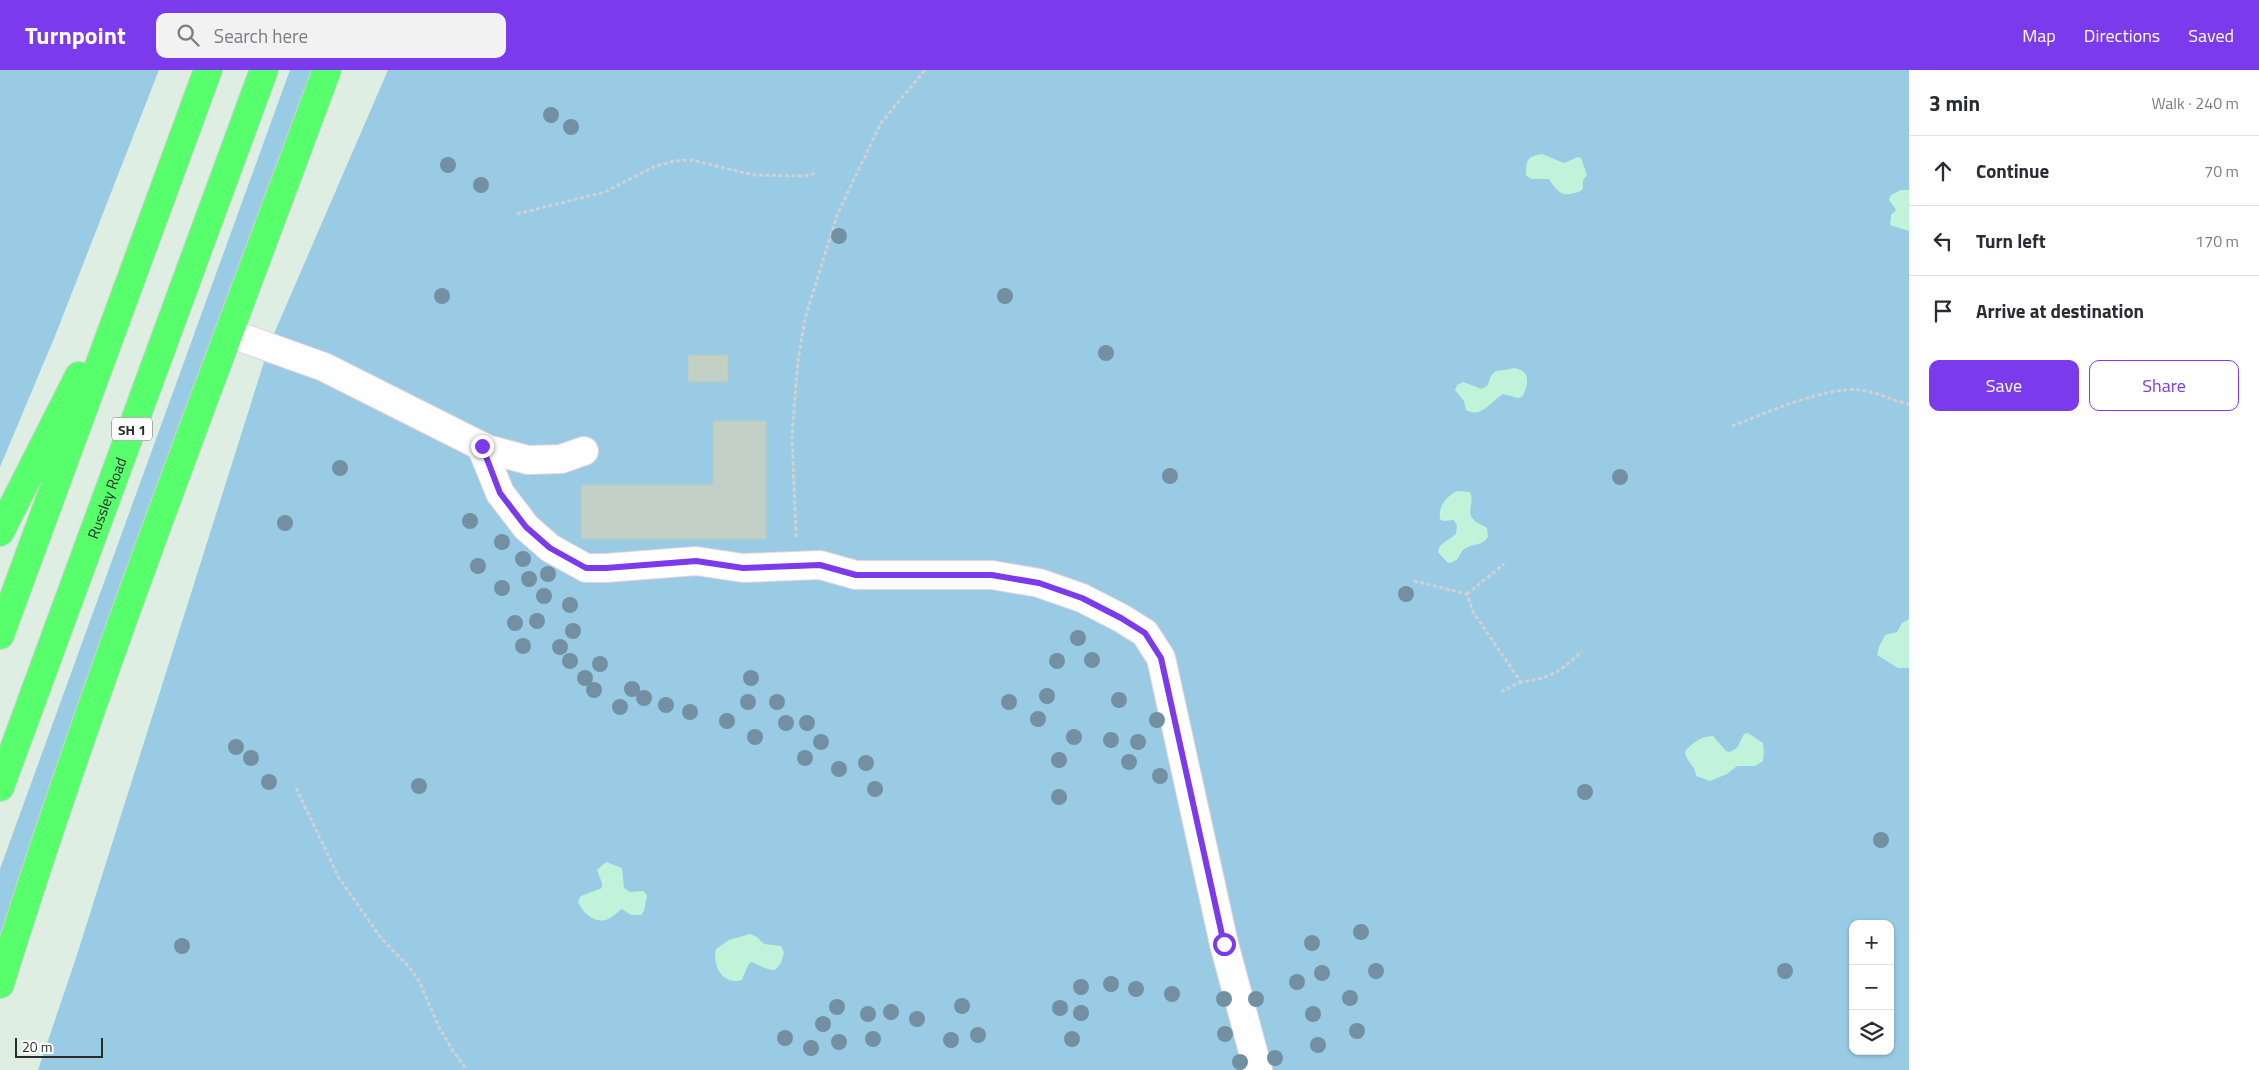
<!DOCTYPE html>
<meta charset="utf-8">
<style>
body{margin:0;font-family:"Titillium Web",sans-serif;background:#f2f2f3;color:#2b2b33}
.controls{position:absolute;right:15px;bottom:15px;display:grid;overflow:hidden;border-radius:10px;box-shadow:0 1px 4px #0004}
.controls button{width:45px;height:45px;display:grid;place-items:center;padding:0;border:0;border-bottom:1px solid #e1e1e2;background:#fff;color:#2b2b33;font:25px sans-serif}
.scale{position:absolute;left:15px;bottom:12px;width:88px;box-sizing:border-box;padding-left:5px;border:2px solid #2c2c2c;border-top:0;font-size:14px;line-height:18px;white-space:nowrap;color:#2c2c2c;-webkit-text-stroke:4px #fff;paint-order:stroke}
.stop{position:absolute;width:15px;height:15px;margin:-11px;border:4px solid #7c3aed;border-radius:50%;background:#fff}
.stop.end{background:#7c3aed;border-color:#fff;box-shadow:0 1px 5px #0008}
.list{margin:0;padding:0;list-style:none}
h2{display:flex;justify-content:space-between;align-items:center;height:65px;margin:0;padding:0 20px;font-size:21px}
h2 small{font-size:16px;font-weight:400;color:#7c7c81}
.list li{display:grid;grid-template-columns:32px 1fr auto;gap:15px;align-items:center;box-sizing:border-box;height:70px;padding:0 20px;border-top:1px solid #e1e1e2}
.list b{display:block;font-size:19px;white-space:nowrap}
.list em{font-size:16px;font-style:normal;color:#7c7c81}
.actions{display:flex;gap:10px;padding:15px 20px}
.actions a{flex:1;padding:11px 0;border:1px solid #7c3aed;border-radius:10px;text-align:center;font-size:18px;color:#7c3aed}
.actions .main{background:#7c3aed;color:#fff}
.icon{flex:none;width:28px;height:28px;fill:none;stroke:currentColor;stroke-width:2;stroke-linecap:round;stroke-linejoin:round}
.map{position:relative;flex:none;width:1909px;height:1000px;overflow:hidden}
header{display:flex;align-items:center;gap:30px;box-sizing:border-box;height:70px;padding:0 25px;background:#7c3aed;color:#fff}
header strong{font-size:24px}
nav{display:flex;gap:28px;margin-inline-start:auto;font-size:18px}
.search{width:350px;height:45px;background:#f2f2f3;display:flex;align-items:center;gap:12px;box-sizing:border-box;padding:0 18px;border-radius:10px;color:#7c7c81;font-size:19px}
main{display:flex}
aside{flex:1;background:#fff}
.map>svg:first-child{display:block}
</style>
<header>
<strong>Turnpoint</strong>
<div class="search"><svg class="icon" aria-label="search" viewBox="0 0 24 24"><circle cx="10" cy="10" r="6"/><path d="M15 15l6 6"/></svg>Search here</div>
<nav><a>Map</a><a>Directions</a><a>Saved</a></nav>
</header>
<main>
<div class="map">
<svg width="1909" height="1000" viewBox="0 0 1909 1000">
<rect width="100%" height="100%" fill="#deeee2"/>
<g fill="#99cbe5" fill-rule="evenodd">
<polygon points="0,0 159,0 55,266 0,397"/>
<path d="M290 0H314C206 289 92 577 0 873V799Z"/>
<path d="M388 0H1909V1000H38L76 888 270 273ZM1853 854H1890V981H1853Z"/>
</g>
<g fill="#c1f3db">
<path d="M1542 84 1564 93 1578 87 1581 88 1587 105 1583 110V118L1581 121C1562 128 1558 123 1549 109H1531L1526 105C1526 91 1527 86 1542 84Z"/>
<polygon points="1901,120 1909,120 1909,161 1890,155 1891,145 1896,140 1889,130 1891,125"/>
<path d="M1514 298C1531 300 1529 315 1522 327L1518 328 1503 324C1491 331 1482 349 1466 340L1464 331 1455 320 1457 315 1463 312 1482 319 1488 315C1493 296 1497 303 1514 298Z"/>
<path d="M1457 421 1470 422C1475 431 1466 441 1473 449 1476 453 1483 455 1487 458L1488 467C1482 476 1475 473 1466 478 1457 483 1462 491 1448 493L1438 482C1439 472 1450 470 1456 464L1457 456 1454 450 1443 451 1440 449C1438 436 1446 427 1457 421Z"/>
<polygon points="1909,549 1909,598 1898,598 1877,585 1879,577 1885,565 1897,562 1902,553"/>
<path d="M1748 663 1763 673 1764 682 1763 691 1755 696H1737L1727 704 1710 711 1696 706C1696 696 1686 692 1685 682 1690 674 1703 665 1713 666L1726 681 1730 682 1737 678 1744 664Z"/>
<path d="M606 792 622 798 624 818 630 822 643 821 647 825 644 841 641 845H631L622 839C617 842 613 847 608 849 596 855 581 842 578 831L581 826 602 818V813L597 800Z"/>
<path d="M750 864 757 867 764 874 781 876 784 882 781 893 775 900C765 900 760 895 751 892L748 895 742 910C723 916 712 896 716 879L729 870Z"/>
</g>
<g fill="#c3d0c6" stroke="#b7c9bd">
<rect x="688" y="285" width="40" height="27"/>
<polygon points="713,351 766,351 766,469 581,469 581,415 713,415"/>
</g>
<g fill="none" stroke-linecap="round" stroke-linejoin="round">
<defs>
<g id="minor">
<polyline points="229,263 324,297 487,379 528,390 561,389 584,381"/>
<polyline points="481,376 500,423 526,457 550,478 586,498 606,498 696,491 743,498 820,495 856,505 992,505 1039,513 1082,528 1121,548 1145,563 1161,588 1224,874 1258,1000"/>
</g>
<g id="highway">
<polyline points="0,462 79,306"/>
<polyline points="0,565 208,0"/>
<path id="s1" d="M0 717 264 0"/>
<path d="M0 914C96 605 215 303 327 0"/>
</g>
</defs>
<use href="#minor" stroke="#e5d3dc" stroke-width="30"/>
<use href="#highway" stroke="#d1d1d1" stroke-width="30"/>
<g stroke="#d1d1d1" stroke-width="3" stroke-dasharray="4 2.5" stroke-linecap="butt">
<polyline points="517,144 605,122 653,97 674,91 692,90 754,105 806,106 816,103"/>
<path d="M1732 356C1766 343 1825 316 1861 320 1877 322 1893 331 1909 334"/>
<polyline points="796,467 792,365 798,290 805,249 837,145 881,53 925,0"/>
<path d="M1414 511 1467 524 1473 542 1521 612C1551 608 1560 602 1582 581"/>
<polyline points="1467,524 1504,494"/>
<polyline points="1501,622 1521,612"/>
<polyline points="296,718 339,808 381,868 410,898 419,911 439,957 453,981 467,1000"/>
</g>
<use href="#minor" stroke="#fff" stroke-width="28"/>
<use href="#highway" stroke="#58ff6c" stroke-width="28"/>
</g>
<g fill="#7290a1">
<circle cx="551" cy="45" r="8"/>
<circle cx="571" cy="57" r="8"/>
<circle cx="448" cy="95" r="8"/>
<circle cx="481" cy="115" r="8"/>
<circle cx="839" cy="166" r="8"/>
<circle cx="442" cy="226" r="8"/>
<circle cx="1005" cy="226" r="8"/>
<circle cx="1106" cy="283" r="8"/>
<circle cx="340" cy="398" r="8"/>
<circle cx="1170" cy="406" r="8"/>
<circle cx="1620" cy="407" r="8"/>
<circle cx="470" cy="451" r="8"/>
<circle cx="285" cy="453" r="8"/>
<circle cx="502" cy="472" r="8"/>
<circle cx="523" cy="489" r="8"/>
<circle cx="478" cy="496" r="8"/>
<circle cx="548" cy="504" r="8"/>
<circle cx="529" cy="509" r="8"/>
<circle cx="502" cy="518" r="8"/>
<circle cx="1406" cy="524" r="8"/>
<circle cx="544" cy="526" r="8"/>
<circle cx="570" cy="535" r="8"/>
<circle cx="537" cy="551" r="8"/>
<circle cx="515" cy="553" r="8"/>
<circle cx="573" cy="561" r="8"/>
<circle cx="1078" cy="568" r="8"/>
<circle cx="523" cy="576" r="8"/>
<circle cx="560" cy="577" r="8"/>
<circle cx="1092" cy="590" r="8"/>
<circle cx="570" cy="591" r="8"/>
<circle cx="1057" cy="591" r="8"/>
<circle cx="600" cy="594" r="8"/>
<circle cx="585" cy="608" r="8"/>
<circle cx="751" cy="608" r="8"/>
<circle cx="632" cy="619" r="8"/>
<circle cx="594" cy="620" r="8"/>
<circle cx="1047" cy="626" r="8"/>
<circle cx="644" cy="628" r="8"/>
<circle cx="1119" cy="630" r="8"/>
<circle cx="748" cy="632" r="8"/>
<circle cx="777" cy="632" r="8"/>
<circle cx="1009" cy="632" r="8"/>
<circle cx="666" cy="635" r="8"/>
<circle cx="620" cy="637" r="8"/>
<circle cx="690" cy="642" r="8"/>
<circle cx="1038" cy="649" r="8"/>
<circle cx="1157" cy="650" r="8"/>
<circle cx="727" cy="651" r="8"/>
<circle cx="786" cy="653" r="8"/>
<circle cx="807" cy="653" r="8"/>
<circle cx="755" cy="667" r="8"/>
<circle cx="1074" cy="667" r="8"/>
<circle cx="1111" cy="670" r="8"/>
<circle cx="821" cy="672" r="8"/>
<circle cx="1138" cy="672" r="8"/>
<circle cx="236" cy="677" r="8"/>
<circle cx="251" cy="688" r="8"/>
<circle cx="805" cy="688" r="8"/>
<circle cx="1059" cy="690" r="8"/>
<circle cx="1129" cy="692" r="8"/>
<circle cx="866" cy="693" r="8"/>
<circle cx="839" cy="699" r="8"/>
<circle cx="1160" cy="706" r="8"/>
<circle cx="269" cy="712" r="8"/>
<circle cx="419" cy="716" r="8"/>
<circle cx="875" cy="719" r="8"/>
<circle cx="1585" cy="722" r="8"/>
<circle cx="1059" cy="727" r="8"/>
<circle cx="1881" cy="770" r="8"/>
<circle cx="1361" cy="862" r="8"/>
<circle cx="1312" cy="873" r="8"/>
<circle cx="182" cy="876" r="8"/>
<circle cx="1376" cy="901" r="8"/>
<circle cx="1785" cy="901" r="8"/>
<circle cx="1322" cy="903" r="8"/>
<circle cx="1297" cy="912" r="8"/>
<circle cx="1111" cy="914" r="8"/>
<circle cx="1081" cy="917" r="8"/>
<circle cx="1136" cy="919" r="8"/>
<circle cx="1172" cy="924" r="8"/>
<circle cx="1350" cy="928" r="8"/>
<circle cx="1224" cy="929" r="8"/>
<circle cx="1256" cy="929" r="8"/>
<circle cx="962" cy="936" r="8"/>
<circle cx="837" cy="937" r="8"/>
<circle cx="1060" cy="938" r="8"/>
<circle cx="891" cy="942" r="8"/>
<circle cx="1081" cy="943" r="8"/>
<circle cx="868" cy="944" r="8"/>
<circle cx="1313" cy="944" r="8"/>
<circle cx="917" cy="949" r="8"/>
<circle cx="823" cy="954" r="8"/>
<circle cx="1357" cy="961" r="8"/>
<circle cx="1225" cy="964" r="8"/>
<circle cx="978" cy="965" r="8"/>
<circle cx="785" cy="968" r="8"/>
<circle cx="873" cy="969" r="8"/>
<circle cx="1072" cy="969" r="8"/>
<circle cx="951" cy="970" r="8"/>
<circle cx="839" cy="972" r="8"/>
<circle cx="1318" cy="975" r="8"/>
<circle cx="811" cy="978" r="8"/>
<circle cx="1275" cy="988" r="8"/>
<circle cx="1240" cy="992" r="8"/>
</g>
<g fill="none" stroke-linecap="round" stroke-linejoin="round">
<polyline stroke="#7c3aed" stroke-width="6" points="482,376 500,423 526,457 550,478 586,498 606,498 696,491 743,498 820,495 856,505 992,505 1039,513 1082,528 1121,548 1145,563 1161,588 1224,874"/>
</g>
<g text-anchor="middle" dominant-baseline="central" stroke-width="4" stroke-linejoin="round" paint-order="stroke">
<rect fill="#fff" stroke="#6b6b6b" stroke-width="1" x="112" y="347.5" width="40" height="23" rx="4"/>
<g font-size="14" font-weight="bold" fill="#2c2c2c">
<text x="132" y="359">SH 1</text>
</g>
<g font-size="15" fill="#2c2c2c" stroke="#fff">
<text stroke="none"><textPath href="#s1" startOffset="308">Russley Road</textPath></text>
</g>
</g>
</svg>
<div class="controls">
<button>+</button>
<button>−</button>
<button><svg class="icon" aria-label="layers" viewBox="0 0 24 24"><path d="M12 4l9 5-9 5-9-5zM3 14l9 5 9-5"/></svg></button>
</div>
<div class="scale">20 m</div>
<div class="stop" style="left:1224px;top:874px"></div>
<div class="stop end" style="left:482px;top:376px"></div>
</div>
<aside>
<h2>3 min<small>Walk · 240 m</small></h2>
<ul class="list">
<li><svg class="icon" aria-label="ahead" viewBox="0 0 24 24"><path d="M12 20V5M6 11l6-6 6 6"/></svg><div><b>Continue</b></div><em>70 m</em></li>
<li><svg class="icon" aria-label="left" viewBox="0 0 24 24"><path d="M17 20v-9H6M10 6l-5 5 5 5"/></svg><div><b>Turn left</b></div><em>170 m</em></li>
<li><svg class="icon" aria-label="arrive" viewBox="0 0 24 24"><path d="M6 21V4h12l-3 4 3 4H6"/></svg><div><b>Arrive at destination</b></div></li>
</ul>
<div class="actions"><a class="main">Save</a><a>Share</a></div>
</aside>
</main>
